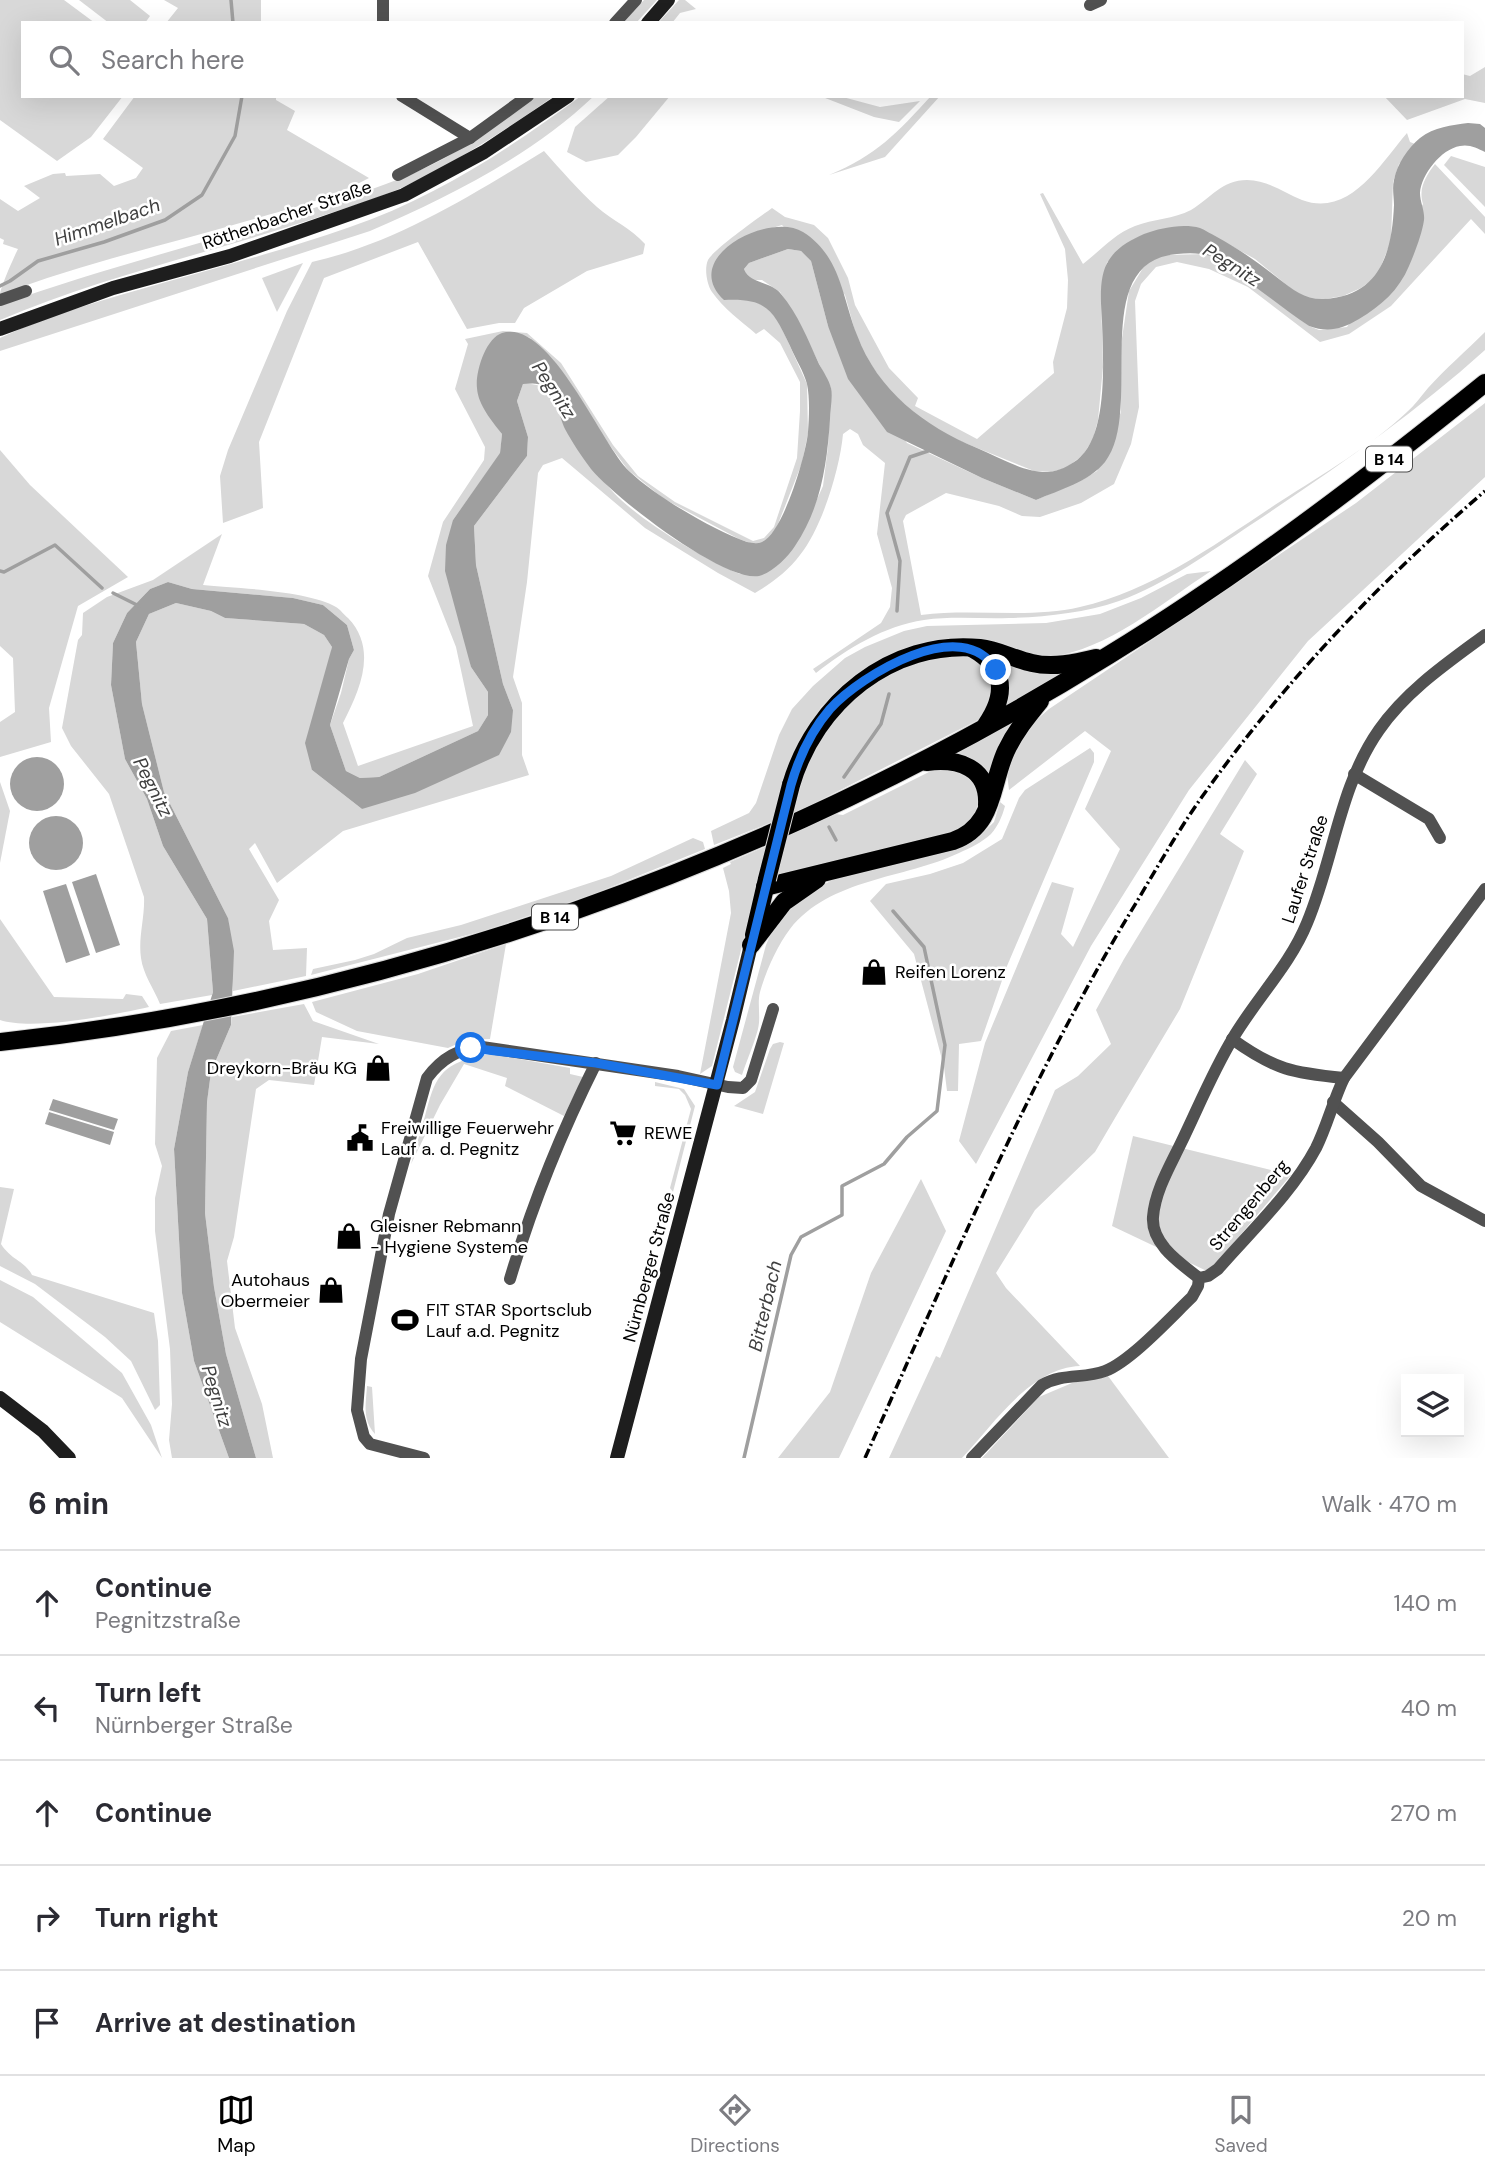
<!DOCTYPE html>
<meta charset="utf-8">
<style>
body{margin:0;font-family:"DM Sans",sans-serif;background:#f7f7f7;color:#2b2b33}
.controls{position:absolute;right:21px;bottom:21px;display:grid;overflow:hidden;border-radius:0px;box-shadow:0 7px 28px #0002}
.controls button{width:63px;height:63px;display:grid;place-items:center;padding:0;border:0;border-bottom:2px solid #e1e1e2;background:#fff;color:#2b2b33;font:35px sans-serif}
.stop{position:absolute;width:21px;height:21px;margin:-16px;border:5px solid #1a73e8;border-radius:50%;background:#fff}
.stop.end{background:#1a73e8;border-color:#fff;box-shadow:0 2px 7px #0008}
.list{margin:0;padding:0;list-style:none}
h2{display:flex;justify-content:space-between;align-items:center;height:91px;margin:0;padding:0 28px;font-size:30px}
h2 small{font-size:23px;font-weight:400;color:#7c7c81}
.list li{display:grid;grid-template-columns:46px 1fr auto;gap:21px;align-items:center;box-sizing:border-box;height:105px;padding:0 28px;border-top:2px solid #e1e1e2}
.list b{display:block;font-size:26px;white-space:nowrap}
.list p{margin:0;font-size:23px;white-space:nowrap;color:#7c7c81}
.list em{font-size:23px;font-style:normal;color:#7c7c81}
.icon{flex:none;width:38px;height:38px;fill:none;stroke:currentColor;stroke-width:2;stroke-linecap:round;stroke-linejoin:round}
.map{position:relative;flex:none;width:1485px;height:1458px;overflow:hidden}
.search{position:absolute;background:#fff;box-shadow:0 7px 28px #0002;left:21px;right:21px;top:21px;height:77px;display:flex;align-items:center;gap:18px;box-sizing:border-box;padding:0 24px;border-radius:0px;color:#7c7c81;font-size:26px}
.sheet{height:616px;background:#fff}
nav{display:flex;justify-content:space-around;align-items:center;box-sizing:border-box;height:98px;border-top:2px solid #e1e1e2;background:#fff;font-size:19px;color:#7c7c81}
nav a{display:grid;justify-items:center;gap:4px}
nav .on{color:#000}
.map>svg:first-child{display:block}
</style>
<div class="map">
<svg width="1485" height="1458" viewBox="0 0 1485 1458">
<rect width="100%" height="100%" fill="#fff"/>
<g fill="#d8d8d8">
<polygon points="0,0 64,0 95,23 23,23 23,96 123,96 91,137 57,161 0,120"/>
<polygon points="79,0 130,0 150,16 145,23 109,23"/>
<polygon points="164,0 261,0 261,23 166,23 178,8"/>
<polygon points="644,0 657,0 636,23 623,23"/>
<polygon points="679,0 685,0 696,9 680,13 672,23 658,23"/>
<polygon points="1485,67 1485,103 1465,99 1407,120 1384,96 1462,96 1462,74 1470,76"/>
<path d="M135 96H276V100L295 111 287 130 369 178C331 199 288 209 247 221 165 245 80 264 0 295 0 288 14 257 18 249L3 244 4 240 0 238V199L18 211 40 198 24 186 53 174 65 173 66 176 100 174 114 186 136 178 143 168 103 139Z"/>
<path d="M535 96H554C504 131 454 164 399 189 371 201 342 209 313 219 209 253 101 277 0 320V305C103 268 210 242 314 208 353 195 392 184 429 166 467 148 501 121 535 96Z"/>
<path d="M581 96H594C531 156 449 197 370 231L0 351V338C53 313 110 298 166 282 228 265 290 248 350 227 435 198 509 149 581 96Z"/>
<polygon points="610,96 670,96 636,137 618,155 586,162 567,152 575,127"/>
<polygon points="820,96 839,96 880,107 920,101 899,122 874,117"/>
<path d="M931 96H940L885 157 829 175C877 155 897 133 931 96Z"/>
<path d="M1407 133 1410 142 1415 144 1399 164 1393 182 1391 241 1377 276 1361 288 1343 296 1325 299H1309L1294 291 1255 259 1199 228 1107 262 1101 296 1103 367 1098 420 1093 439 1083 455 1066 468 1051 472 1034 471 950 437 922 420 887 388 870 363 856 335 845 295 782 225 743 237 724 299 746 298 767 307 779 322 807 384 808 433 802 463 776 529 764 542 753 544 739 539 664 499 628 470 530 338 516 333H503L489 415 502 434 500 454 453 520 471 667 488 692V715L478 731 379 777 360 778 346 771 330 725 341 693 349 659 354 650 347 625 323 605 293 598 192 589 168 582 150 589 127 613 113 643 111 685 125 759 147 799 163 846 207 919 213 992 212 995 160 1004C154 989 143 974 141 958 138 938 145 917 144 897L109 794 71 746 62 728 78 640 82 635 83 613 107 597 153 580 222 534 203 585C236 588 310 591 336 607 340 609 344 615 348 618 378 649 360 690 343 723L358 766 473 726 456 647 428 576 443 522 484 460 485 447 455 389 468 344 465 339 503 331 527 333 561 363 613 445 638 476 675 502 753 541 764 538 774 527 797 458 800 411V382L780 343 764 329 756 334C741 321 723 308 712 292 707 285 704 269 708 260 714 249 760 217 772 208L785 217 814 225 828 238 848 278 855 305 889 368 918 398 915 406 977 439 1054 373 1053 362 1067 308 1068 280 1065 249 1040 194 1043 193 1083 264C1100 251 1114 234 1135 226 1153 219 1174 219 1191 210 1211 198 1222 180 1247 180 1268 180 1284 193 1302 200 1350 218 1381 163 1407 133Z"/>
<path d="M544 151C561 170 578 190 597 207 613 221 631 228 645 244L643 254 587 271 524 308 515 323H499L467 329 418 242 324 278 259 442 263 508 223 523 220 476 228 450 287 311 312 262C396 243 472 195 544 151Z"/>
<polygon points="1451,156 1485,167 1485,207 1444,165"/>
<path d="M1435 164 1485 217V234L1471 219 1391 306 1349 334 1320 342 1248 287 1209 269 1177 262 1156 267 1141 284 1135 301 1139 407 1131 444 1114 484 1081 503 1040 517 1022 516 999 506 946 493 906 515 903 521 921 615C973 608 1030 619 1080 607 1155 590 1218 542 1281 501 1323 474 1371 446 1407 412 1415 405 1421 396 1428 388 1446 368 1466 351 1485 332V350C1413 415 1333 470 1252 524 1210 552 1166 584 1119 601 1084 613 1046 617 1009 618 981 619 952 616 924 620 884 626 848 648 816 673L813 669 881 623 890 607 892 588 877 534 885 463 863 445 858 434 850 429 843 434C840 468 822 528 800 555 789 570 771 584 755 593L718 573 645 528 562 458 543 465 538 473 527 582 513 677 522 703V755L529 775 343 831 277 883 255 843 249 849 279 900 269 921 273 950 307 948 306 976 233 991 228 918 164 792 142 704 136 642 149 614 176 603 211 611 225 618 304 624 324 635 332 647 312 770 362 809 513 710 503 684 476 565 474 526 527 456 528 437 517 401 523 384C559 381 555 416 572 438 586 456 599 477 614 493 639 520 707 561 740 574L795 545 804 528 823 486 828 447 831 388 796 317 780 292 762 280H752L746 275 744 269 749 263 788 249 801 251 811 261 828 326 907 443 982 478 1036 500 1084 479 1097 471 1121 412V345L1129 291 1143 268 1150 261 1165 255 1206 254 1223 261 1309 326 1319 330 1347 327 1423 204C1418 188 1426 176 1435 164Z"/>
<polygon points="303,263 277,312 262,278"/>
<polygon points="1485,403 1485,477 1308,641 1189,790 1091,946 976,1164 959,1141 985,1043 1052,882 1074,888 1061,934 1073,947 1120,849 1085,809 1111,751 1085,731 1009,790 1006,766 1026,729 1049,709 1356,503"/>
<polygon points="0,450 30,485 128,577 78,606 49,708 51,742 0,757 0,722 15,712 13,658 0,646"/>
<path d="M1211 571C1162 603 1107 650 1050 657L919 646 895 653 862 671 821 707 794 752 772 822 714 845 711 831 749 813 756 803 779 735 792 709 813 686 845 658 865 647 904 631 927 626 1046 623 1100 614 1141 598 1187 574Z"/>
<path d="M965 654 977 659 995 680 991 707 978 720 793 814C800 791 804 768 815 747 836 705 882 670 927 659 939 656 953 656 965 654Z"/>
<polygon points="998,656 1063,674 1008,704 1004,702"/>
<polygon points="1017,717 992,779 956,753 960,748"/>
<polygon points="1090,748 1094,753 1094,762 1007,966 981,1041 959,1044 958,1091 947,1091 944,1067 914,954 870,901 886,884 930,874 963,863 1002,839 1019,798 1025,790"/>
<path d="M1245 760 1257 774 1220 834 1244 851 1180 1009 1115 1118 1095 1152 1035 1210 996 1273 1006 1288 1080 1366C1030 1368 994 1424 962 1458H889L936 1356 940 1358 1055 1090 1078 1076 1111 1044 1096 1010 1124 959Z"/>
<path d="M950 765 976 780C980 812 978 820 948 834L777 879 787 834 836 814 843 815 937 768Z"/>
<polygon points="0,782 10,811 0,863"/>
<path d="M1000 802 1005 806C1002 817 998 826 991 834 981 843 970 848 959 853 904 879 830 878 790 929 777 946 766 971 760 992 757 1004 761 1017 758 1029 754 1044 747 1060 742 1075L735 1072 733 1067 766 945 776 921 812 891 836 878 943 852 973 842 994 822Z"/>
<polygon points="693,838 703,842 705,849 591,895 483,931 311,975 313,969 355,960 374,954 407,938 461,925 611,876"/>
<polygon points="767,846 712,1066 700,1074 731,913 729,891 723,868 731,864 730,862"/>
<path d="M0 919 54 997 123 999 126 994 142 996 149 1007C114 1015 33 1031 0 1020Z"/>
<polygon points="506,944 490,1039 466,1040 448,1048 357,1031 316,1012 312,1002 418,974"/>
<polygon points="304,1004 313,1021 379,1044 322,1037 314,1085 269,1080 256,1089 234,1237 227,1261 235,1328 262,1404 273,1458 256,1458 226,1354 214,1287 205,1213 207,1102 211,1072 231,1025 232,1017"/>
<polygon points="203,1025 188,1072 174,1149 182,1293 194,1361 229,1458 172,1458 169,1440 172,1404 170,1349 155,1231 155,1198 162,1166 155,1144 157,1058 171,1031"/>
<polygon points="780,1042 784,1043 763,1114 734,1106 755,1092 770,1049 773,1044"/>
<path d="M480 1055H496L570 1068V1074L583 1077 564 1116 505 1086 507 1078 464 1064 440 1105 411 1164C416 1148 420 1132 425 1116 435 1078 439 1066 480 1055Z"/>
<polygon points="655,1082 684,1089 695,1106 673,1192 670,1188 691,1109 685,1095 679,1089 655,1086"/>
<polygon points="1133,1136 1291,1175 1209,1272 1112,1226"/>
<polygon points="921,1179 946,1231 839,1458 778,1458 830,1392 871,1273"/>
<path d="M0 1187 14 1189 1 1244C11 1260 25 1261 32 1275L154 1313 158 1341 160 1405 155 1410 131 1361 105 1337 35 1284 0 1266Z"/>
<polygon points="0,1280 33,1297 122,1373 151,1425 162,1458 122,1398 0,1322"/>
<polygon points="1108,1376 1169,1458 982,1458 1039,1397 1072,1383"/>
<path d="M367 1386 372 1387 375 1434C362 1420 366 1403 367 1386Z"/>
</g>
<g fill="#9f9f9f">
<path d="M1468 123 1480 124 1485 128V152C1477 148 1469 144 1460 146 1441 149 1421 175 1420 193 1420 202 1425 211 1424 220 1422 234 1415 252 1409 266 1399 290 1381 306 1359 319 1342 329 1328 333 1309 326 1287 311 1266 294 1244 279 1237 274 1231 266 1224 262 1210 253 1193 252 1177 254 1085 262 1146 410 1105 462 1089 482 1059 490 1036 500L982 478 887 432 848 379 828 326 811 261 801 251 788 249 749 263 744 269C749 284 771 281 781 294 798 314 808 340 819 364 823 371 829 380 831 388 833 397 830 410 830 419 827 465 821 507 795 546 788 557 772 573 759 576 723 582 614 497 591 469 582 457 572 442 565 429 559 416 556 395 544 387 538 382 530 384 523 384L517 401 528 437 527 456 474 526 476 565 503 684 513 710 511 732 499 755 415 793 362 809 312 770 305 743 332 647 324 635 304 624 225 618 211 611 176 603 149 614 136 642 142 704 164 792 228 918 234 951 231 1025 211 1072 207 1102 205 1213 214 1287 226 1354 256 1458H229L194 1361 182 1293 174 1149 188 1072 213 992 207 919 163 846 147 799 125 759 111 685 113 643 127 613 150 589 168 582 192 589 293 598 323 605 347 625 354 650 349 659 330 725 346 771 360 778 379 777 478 731 488 715V692L471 667 445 571 446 545 453 520 500 453 502 434C492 421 478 405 477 388 475 372 486 338 502 333 550 318 601 444 629 471 655 496 713 530 747 542 752 543 757 544 762 542 783 533 806 455 808 432 809 418 810 398 807 384 804 372 795 358 790 346 773 309 766 298 724 300 678 257 770 211 803 232 841 256 842 297 857 335 878 391 924 426 977 448 998 457 1025 473 1048 472 1060 471 1068 466 1077 460 1109 436 1103 358 1102 321 1101 303 1098 276 1109 260 1117 247 1131 240 1144 234 1160 228 1183 223 1200 228 1205 230 1211 234 1217 237 1239 249 1259 263 1279 279 1293 290 1306 300 1324 299 1380 296 1392 253 1394 205 1394 197 1392 188 1394 180 1397 164 1408 148 1420 138 1434 127 1452 125 1468 123Z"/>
<circle cx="37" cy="784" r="27"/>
<circle cx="56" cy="843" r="27"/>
<polygon points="96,874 120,945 96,953 72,882"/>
<polygon points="66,884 90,955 66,963 43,891"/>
<polygon points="53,1099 118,1119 114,1130 49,1110"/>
<polygon points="49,1112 114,1132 110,1145 45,1124"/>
</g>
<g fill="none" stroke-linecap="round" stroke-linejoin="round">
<g stroke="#9f9f9f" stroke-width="3.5">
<polyline points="231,0 233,23"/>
<polyline points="0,286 10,281 38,261 104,242 165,220 202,195 235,136 242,96"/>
<polyline points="0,571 4,572 55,545 102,588"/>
<polyline points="113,593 139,606"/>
<polyline points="897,611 900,561 887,513 910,457 928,451"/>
<polyline points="844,777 881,724 889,694"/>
<polyline points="829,827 836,840"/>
<polyline points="744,1458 791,1255 801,1237 842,1215 842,1186 884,1164 907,1137 937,1111 945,1045 924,947 893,911"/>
</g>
<defs>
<g id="primary">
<path d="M973 649C1007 668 1006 696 986 725"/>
<path d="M927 762C958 758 989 767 987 805"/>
<path d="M791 785C815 703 891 639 980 648 998 650 1014 659 1032 663 1053 668 1075 663 1096 658"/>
<path d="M765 887 953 841C995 826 990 786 1006 751 1015 732 1027 717 1040 701"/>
<polyline points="754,935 767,879"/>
<polyline points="751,945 784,902 817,879"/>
<path d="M0 1042C389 1001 777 861 1109 655 1241 574 1365 480 1485 383"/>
</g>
</defs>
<use href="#primary" stroke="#dbdbdb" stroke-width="20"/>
<g stroke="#515151" stroke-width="12">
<polyline points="383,0 383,23"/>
<polyline points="1090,5 1101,0"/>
<polyline points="615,23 636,0"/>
<polyline points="402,96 470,138"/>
<polyline points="398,175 470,138 528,96"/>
<polyline points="0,300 26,291"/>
<polyline points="1354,774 1429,819 1440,838"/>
<path d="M1232 1039C1275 1070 1293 1073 1344 1078"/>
<polyline points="1333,1102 1378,1142 1421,1186 1485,1221"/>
<path d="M1199 1278C1180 1263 1151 1244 1153 1217 1155 1191 1170 1166 1181 1143 1198 1108 1213 1071 1233 1038 1256 999 1290 965 1307 923 1334 859 1339 787 1379 730 1406 691 1447 663 1485 635"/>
<path d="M510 1279C532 1205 561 1133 596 1063"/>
<path d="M424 1458 370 1444 364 1437 357 1410 361 1359 389 1214 427 1078C441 1059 458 1048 482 1047L678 1076 728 1087 743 1088 751 1080 773 1009"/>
<path d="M972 1458 1042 1385C1063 1373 1084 1379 1105 1371 1131 1361 1171 1317 1192 1297L1198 1286 1199 1278 1208 1276 1218 1269C1251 1231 1292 1193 1316 1148 1327 1126 1333 1101 1344 1078L1485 889"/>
</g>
<g stroke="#1e1e1e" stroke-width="14">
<polyline points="648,23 668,0"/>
<polyline points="0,329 113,288 230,256 404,195 484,152 568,96"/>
<polyline points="0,1398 43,1431 69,1458"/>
<polyline points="617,1458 733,1020 751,945"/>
</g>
<use href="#primary" stroke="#000" stroke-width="18"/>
<path stroke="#000" stroke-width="3.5" stroke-dasharray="10 3.5 2 3.5" stroke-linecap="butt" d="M865 1458C949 1270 1029 1079 1136 903 1158 866 1179 829 1204 794 1284 682 1380 581 1485 491"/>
<defs>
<polyline id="primary-bridge" points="767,879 791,785"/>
</defs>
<use href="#primary-bridge" stroke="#dbdbdb" stroke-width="20" stroke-linecap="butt"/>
<use href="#primary-bridge" stroke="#000" stroke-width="18"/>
</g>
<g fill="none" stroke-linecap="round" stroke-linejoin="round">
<path stroke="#1a73e8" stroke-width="9" d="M471 1048 596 1063 717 1085 791 785C799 757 811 731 830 709 861 675 963 613 996 670"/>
</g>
<defs>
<symbol id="shop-bare" viewBox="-9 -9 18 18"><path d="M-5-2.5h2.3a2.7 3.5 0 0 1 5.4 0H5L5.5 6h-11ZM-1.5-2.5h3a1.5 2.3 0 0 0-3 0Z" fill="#000" stroke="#fff" stroke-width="2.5" paint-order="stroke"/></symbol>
<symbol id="supermarket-bare" viewBox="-9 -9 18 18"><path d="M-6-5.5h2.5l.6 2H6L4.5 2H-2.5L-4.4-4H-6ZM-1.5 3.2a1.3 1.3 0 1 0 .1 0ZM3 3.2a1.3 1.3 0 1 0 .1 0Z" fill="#000" stroke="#fff" stroke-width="2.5" paint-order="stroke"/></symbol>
<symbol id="civic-bare" viewBox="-9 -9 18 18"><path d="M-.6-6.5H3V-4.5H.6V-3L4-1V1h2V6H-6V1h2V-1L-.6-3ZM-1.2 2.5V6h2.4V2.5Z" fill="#000" stroke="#fff" stroke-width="2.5" paint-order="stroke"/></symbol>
<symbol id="stadium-bare" viewBox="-9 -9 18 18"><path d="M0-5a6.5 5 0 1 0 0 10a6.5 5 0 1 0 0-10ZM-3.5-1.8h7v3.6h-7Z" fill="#000" stroke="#fff" stroke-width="2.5" paint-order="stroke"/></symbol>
</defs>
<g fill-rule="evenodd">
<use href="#shop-bare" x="855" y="953" width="38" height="38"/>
<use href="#shop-bare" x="359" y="1049" width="38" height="38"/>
<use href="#supermarket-bare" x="604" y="1114" width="38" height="38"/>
<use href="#civic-bare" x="341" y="1119" width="38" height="38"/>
<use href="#shop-bare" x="330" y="1217" width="38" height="38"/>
<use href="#shop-bare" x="312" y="1271" width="38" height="38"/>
<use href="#stadium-bare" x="386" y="1301" width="38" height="38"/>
</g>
<g text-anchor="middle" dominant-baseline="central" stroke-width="5" stroke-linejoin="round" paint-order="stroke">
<g fill="#fff" stroke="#4c4c4c" stroke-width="2">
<rect x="1366" y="446.5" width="46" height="25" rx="5"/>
<rect x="532" y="904.5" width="46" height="25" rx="5"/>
</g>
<g font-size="16" font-weight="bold" fill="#000">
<text x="1389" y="459">B 14</text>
<text x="555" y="917">B 14</text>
</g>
<g font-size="18" fill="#000" stroke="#fff">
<text transform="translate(287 215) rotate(-19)">Röthenbacher Straße</text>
<text transform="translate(1305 869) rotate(-72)">Laufer Straße</text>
<text transform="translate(1249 1205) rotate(-50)">Strengenberg</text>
<text transform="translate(649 1267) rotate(-75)">Nürnberger Straße</text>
</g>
<g font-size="18" fill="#000" stroke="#fff" text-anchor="start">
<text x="895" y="972">Reifen Lorenz</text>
<text x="357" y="1068" text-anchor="end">Dreykorn-Bräu KG</text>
<text x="381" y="1128">Freiwillige Feuerwehr<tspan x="381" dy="21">Lauf a. d. Pegnitz</tspan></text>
<text x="644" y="1133">REWE</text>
<text x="370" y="1226">Gleisner Rebmann<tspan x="370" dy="21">- Hygiene Systeme</tspan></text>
<text x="310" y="1280" text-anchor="end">Autohaus<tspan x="310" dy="21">Obermeier</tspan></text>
<text x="426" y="1310">FIT STAR Sportsclub<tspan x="426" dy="21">Lauf a.d. Pegnitz</tspan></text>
</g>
<g font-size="19" font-style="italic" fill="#404040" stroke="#fff">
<text transform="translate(107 222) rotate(-19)">Himmelbach</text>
<text transform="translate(1232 265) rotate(32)">Pegnitz</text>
<text transform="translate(554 390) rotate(57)">Pegnitz</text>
<text transform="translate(153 787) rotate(63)">Pegnitz</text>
<text transform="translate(765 1306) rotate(-77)">Bitterbach</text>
<text transform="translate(217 1396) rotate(73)">Pegnitz</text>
</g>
</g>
</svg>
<div class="controls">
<button><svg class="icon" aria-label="layers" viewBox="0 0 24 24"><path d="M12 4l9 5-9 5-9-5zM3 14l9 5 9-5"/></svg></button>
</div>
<div class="stop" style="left:471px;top:1048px"></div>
<div class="stop end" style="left:996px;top:670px"></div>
<div class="search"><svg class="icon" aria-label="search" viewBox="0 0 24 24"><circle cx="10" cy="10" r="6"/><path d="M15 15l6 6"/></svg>Search here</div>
</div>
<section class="sheet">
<h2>6 min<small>Walk · 470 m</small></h2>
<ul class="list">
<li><svg class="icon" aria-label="ahead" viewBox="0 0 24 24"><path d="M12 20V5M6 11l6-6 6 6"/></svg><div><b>Continue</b><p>Pegnitzstraße</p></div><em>140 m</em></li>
<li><svg class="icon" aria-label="left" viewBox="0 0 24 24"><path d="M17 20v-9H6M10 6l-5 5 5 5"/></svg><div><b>Turn left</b><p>Nürnberger Straße</p></div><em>40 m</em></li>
<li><svg class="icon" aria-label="ahead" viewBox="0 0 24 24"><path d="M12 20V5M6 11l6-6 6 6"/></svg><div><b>Continue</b></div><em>270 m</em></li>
<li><svg class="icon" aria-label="right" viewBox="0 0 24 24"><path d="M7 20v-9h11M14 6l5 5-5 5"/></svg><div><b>Turn right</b></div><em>20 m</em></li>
<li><svg class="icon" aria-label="arrive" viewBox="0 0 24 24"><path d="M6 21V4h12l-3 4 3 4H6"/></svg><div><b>Arrive at destination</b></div></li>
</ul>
</section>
<nav>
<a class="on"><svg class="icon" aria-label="map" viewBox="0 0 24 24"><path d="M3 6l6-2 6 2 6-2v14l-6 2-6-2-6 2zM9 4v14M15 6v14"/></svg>Map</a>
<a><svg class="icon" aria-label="directions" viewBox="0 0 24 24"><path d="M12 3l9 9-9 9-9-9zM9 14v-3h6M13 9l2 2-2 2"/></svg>Directions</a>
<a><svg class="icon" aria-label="saved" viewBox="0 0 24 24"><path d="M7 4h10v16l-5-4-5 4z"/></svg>Saved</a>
</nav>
